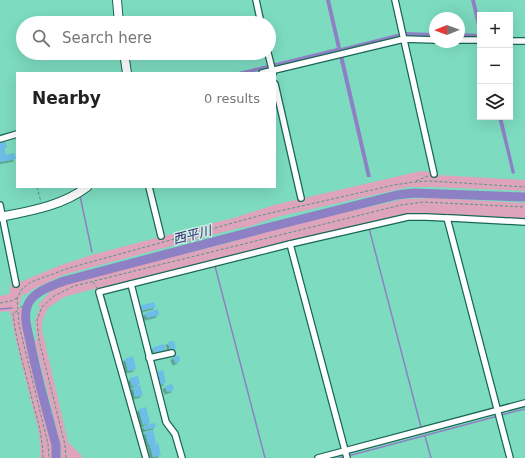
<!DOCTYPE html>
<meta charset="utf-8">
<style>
body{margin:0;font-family:"DejaVu Sans","Noto Sans JP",sans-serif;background:#f2f2f2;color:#222}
.controls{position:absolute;right:12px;top:12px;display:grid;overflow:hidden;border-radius:0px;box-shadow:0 4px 16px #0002}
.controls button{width:36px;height:36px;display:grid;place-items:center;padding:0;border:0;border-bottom:1px solid #e0e0e0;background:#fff;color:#222;font:20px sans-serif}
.compass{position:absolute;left:429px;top:12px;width:36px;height:36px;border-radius:50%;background:#fff;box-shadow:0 4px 16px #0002;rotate:269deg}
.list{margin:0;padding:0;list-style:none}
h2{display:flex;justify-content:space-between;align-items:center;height:52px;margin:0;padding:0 16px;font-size:17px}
h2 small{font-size:13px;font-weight:400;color:#767676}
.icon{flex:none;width:22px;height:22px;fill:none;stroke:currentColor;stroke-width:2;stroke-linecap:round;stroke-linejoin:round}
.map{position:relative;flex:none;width:525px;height:458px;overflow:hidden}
.search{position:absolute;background:#fff;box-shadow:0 4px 16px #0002;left:16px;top:16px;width:260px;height:44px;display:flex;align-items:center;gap:10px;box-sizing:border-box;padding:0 14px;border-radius:22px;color:#767676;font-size:15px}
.panel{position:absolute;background:#fff;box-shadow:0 4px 16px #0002;left:16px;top:72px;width:260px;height:116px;border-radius:0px}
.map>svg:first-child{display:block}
</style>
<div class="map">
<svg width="525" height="458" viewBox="0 0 525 458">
<defs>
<filter id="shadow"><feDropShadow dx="-2.5" dy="2.5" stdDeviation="0" flood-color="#0004"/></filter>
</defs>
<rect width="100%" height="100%" fill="#7ddcc0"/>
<g fill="#dea4bb">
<path d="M421 171 432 172 438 175 525 180V191L431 187H409L277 217 248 227 239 228 63 275 33 289 25 295 22 294 19 307 22 310 23 328 52 444V458H40C42 438 35 417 30 398 23 369 15 340 10 311L0 312V296L9 294 13 278 18 283 61 265 95 254 237 217 274 205Z"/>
<polygon points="435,198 525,203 525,219 412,214 288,243 101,289 93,289 64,297 48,308 42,321 42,330 68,442 81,455 82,458 61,458 61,446 35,342 37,340 35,321 40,307 38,305 51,291 67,284 110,272 220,245 307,221 404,199"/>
</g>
<g fill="#8e80c4">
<polygon points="326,0 330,0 341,48 405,32 435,33 435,36 405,36 342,51 371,177 367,177 338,52 250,73 234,73 337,48"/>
<polygon points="471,0 475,0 480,21 480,37 459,37 459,33 479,34"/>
<polygon points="498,117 502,117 515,173 512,174"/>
</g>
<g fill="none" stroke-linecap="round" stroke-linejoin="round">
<g stroke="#8e80c4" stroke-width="1.5">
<polyline points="80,196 92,252"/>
<polyline points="369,228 421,427"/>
<polyline points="215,266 265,458"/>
<polyline points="104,297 141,432"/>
<polyline points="21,307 27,306"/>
<polyline points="0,309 12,308"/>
<polyline points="501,415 525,409"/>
<polyline points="425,436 431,458"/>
<polyline points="348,456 498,416"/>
<polyline points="339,458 345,456"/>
</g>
<path stroke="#8e80c4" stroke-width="9" d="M56 458V445C47 412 38 380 31 346 29 334 23 319 27 307 31 292 52 286 64 281L262 229 397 195 414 193 525 197"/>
</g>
<g fill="#6cbde7" filter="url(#shadow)">
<polygon points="5,141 7,147 4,148 6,155 14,153 16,159 0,162 0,143"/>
<polygon points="154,302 156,307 140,311 139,306"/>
<polygon points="158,309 159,315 147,318 145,313"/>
<polygon points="174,341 176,349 170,350 168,342"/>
<polygon points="164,344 166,351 154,354 153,347"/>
<polygon points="179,355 180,361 175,363 173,357"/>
<polygon points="133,356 136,369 128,371 125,359"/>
<polygon points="163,370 166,383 159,385 156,372"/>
<polygon points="138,376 140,384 132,386 130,378"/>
<polygon points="172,384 174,390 167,392 165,386"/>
<polygon points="140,385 143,395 135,397 133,387"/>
<polygon points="146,407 150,423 143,425 139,409"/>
<polygon points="155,423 156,427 145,430 144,426"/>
<polygon points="153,430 156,443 149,445 145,432"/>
<polygon points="158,443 161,455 153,457 150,445"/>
</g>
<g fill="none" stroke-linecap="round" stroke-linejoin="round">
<defs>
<g id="street">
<polyline points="256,0 261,23"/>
<polyline points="395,0 434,174"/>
<polyline points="459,40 480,40"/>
<polyline points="510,41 525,41"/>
<polyline points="268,53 273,73"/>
<polyline points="262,73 404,39 435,40"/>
<polyline points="275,84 301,198"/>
<polyline points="0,139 17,134"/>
<polyline points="149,187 161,236"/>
<polyline points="0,205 16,284"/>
<polyline points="447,218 510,458"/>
<polyline points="290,244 347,458"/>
<polyline points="131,284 166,422 175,434 182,458"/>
<polyline points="149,358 172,353"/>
<polyline points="146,458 99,292 290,244 408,217 426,217 447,218 451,218 525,222"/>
<polyline points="318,458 525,403"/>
</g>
<g id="secondary">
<polyline points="117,0 119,23"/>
<polyline points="124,53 127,73"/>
<path d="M0 217C30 211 62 206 87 187"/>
</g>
</defs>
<use href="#street" stroke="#196754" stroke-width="8"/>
<use href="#secondary" stroke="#196754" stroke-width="10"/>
<g stroke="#529782" stroke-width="1" stroke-dasharray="3 2" stroke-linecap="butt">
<polyline points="416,181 428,176"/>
<polyline points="37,187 41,202"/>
<polyline points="93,282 97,288"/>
<polyline points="0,303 11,301 17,298"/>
<polyline points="18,312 19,325 48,444 49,458"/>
<path d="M43 458C43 439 38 421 33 403 26 373 16 343 13 313L18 311 17 298 22 289 31 282 69 268 262 215 394 185 414 182 430 181 525 187"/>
<polyline points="66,458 65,445 39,340 37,320 42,307 54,296 74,286 401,205 423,202 525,207"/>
</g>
<use href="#street" stroke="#fff" stroke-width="5.5"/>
<use href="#secondary" stroke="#fff" stroke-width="8"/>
</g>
<g text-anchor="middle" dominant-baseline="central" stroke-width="3" stroke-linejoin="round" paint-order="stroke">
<g font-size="13" font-style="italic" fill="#3c2272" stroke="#c6f2e3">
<text transform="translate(192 235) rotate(-14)">西平川</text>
</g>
</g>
</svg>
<div class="controls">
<button>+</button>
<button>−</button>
<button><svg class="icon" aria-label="layers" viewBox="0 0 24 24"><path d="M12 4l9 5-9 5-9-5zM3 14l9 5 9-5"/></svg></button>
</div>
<svg class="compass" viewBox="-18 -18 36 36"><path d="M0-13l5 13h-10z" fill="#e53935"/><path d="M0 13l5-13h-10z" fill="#767676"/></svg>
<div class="search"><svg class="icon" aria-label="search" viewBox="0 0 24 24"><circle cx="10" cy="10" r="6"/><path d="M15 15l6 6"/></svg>Search here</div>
<section class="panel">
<h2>Nearby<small>0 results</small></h2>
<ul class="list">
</ul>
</section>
</div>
